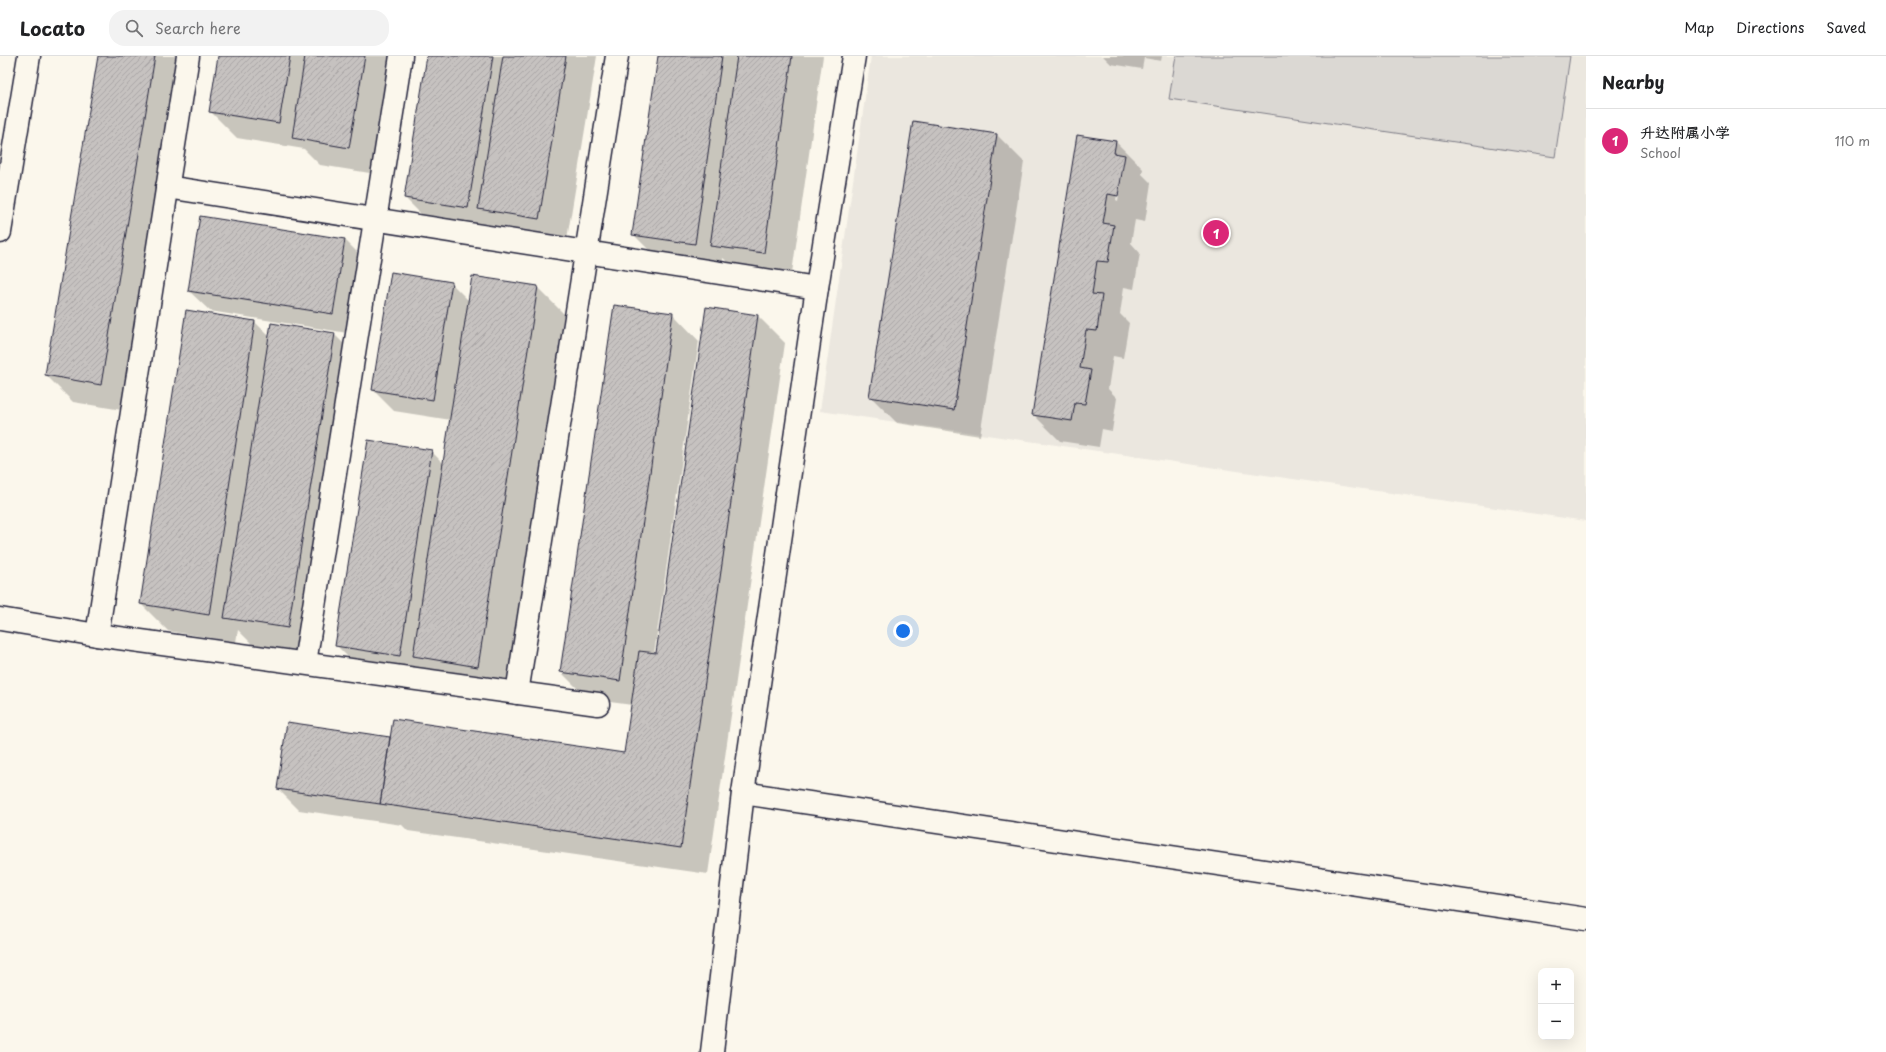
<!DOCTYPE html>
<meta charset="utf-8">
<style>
body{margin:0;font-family:"Playpen Sans","LXGW WenKai TC",sans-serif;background:#f2f2f2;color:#202124}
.controls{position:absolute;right:12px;bottom:12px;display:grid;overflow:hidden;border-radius:8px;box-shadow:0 4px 16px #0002}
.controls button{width:36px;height:36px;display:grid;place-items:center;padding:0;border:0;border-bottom:1px solid #e0e0e0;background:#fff;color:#202124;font:20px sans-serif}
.you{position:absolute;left:903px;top:575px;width:14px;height:14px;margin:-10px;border:3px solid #fff;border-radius:50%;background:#1a73e8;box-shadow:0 0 0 6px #1a73e833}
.badge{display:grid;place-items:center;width:26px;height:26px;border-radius:50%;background:#db2777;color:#fff;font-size:13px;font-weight:700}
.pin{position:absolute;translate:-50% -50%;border:2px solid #fff;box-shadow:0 1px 4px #0006}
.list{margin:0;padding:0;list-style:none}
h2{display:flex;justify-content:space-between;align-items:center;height:52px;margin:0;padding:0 16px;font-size:17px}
h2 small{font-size:13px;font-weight:400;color:#757577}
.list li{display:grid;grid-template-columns:26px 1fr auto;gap:12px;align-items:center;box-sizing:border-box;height:64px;padding:0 16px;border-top:1px solid #e0e0e0}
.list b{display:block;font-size:15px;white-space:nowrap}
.list p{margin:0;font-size:13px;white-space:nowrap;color:#757577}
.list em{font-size:13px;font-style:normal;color:#757577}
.icon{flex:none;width:22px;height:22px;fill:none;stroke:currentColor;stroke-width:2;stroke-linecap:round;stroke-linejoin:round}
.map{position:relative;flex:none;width:1586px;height:996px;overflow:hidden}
header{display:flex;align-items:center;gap:24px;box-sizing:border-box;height:56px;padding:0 20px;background:#fff;border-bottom:1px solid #e0e0e0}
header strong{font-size:19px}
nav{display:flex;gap:22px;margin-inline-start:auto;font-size:14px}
.search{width:280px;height:36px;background:#f2f2f2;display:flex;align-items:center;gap:10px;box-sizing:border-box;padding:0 14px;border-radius:16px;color:#757577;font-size:15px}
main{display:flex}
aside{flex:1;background:#fff}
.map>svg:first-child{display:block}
</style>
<header>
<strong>Locato</strong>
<div class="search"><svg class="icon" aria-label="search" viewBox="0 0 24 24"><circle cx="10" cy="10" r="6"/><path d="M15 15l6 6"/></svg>Search here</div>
<nav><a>Map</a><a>Directions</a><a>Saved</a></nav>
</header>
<main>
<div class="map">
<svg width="1586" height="996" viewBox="0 0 1586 996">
<defs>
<pattern id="building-hatch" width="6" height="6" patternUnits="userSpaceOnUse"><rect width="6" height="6" fill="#c6c2c0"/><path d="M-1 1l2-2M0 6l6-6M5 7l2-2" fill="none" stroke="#aaa6a6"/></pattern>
</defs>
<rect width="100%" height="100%" fill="#fbf7ec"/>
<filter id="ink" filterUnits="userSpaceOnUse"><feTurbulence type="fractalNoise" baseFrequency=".025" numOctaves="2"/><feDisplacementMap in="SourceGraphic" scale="8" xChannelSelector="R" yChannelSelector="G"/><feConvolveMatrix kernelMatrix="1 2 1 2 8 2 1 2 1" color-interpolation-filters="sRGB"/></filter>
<g filter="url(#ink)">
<polygon fill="#ebe7df" points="871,0 1586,0 1586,465 820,355"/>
<polygon fill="#dbd8d3" stroke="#7e7d87" points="1176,0 1570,0 1555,101 1169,43"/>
<g fill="#0003" fill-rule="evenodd">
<polygon points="99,0 186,0 128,355 73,346 46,319"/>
<polygon points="219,0 396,0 376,118 320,109 304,93 237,82 210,55"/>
<polygon points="428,0 597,0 566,189 506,180 496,169 495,179 432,169 405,142"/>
<polygon points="659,0 823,0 791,224 738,216 723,202 722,214 660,205 633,178"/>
<polygon points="1103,0 1162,0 1161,5 1144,2 1142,13 1111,8"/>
<polygon points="997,79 1024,106 980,380 897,367 870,340"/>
<path d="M1116 86 1143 113 1142 118 1151 127 1145 166 1135 164 1131 187 1140 197 1134 233 1124 231 1120 258 1129 267 1123 302 1113 300 1108 333 1117 342 1112 375 1102 373 1099 391 1060 385 1033 358ZM1122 108H1124L1118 145 1116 144Z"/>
<polygon points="345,184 366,205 354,278 210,255 189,235"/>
<polygon points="451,227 469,245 537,231 564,258 505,637 363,616 336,589 431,395 444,408 451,364 394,355 373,334"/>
<polygon points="673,258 699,285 654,598 657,598 758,260 785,287 708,818 408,775 402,769 299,754 278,733 389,682 625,698 632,649 588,643 561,616"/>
<polygon points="255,266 270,281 334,278 361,305 315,598 252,588 238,574 236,586 168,575 141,548"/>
</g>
<g fill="url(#building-hatch)" stroke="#22223b">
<polygon points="98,0 155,0 101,329 45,319"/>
<polygon points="218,0 290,0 279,67 209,56"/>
<polygon points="305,0 365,0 349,92 292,82"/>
<polygon points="427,0 493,0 468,152 404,142"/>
<polygon points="503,0 566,0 539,163 478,153"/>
<polygon points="658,0 722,0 695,188 632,179"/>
<polygon points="737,0 792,0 764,197 710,190"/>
<polygon points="913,65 997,78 954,354 869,341"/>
<polygon points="1077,79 1116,85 1114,97 1125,99 1118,140 1108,138 1103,167 1114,169 1108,206 1097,205 1092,238 1102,239 1097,275 1086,274 1080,312 1091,314 1085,348 1075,347 1072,365 1032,359"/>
<polygon points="200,160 345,183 333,258 188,235"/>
<polygon points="391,216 452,226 433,344 372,334"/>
<polygon points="472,220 538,230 478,611 413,600"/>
<polygon points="614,249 673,257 620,625 560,616"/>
<polygon points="706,251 758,259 681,792 380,748 393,663 624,697 639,595 656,597"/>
<polygon points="186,254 255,265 209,559 140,548"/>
<polygon points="271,267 335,277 288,572 224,562"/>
<polygon points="368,384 432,394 400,600 335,590"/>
<polygon points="287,666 390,681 380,748 277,733"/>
</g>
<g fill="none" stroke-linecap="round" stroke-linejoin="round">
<defs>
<g id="minor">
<polyline points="167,131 817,232"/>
<polyline points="0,176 29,0"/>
<polyline points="0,563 97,579 598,648"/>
<polyline points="97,579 188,0"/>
<polyline points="305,607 401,0"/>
<polyline points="517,637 617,0"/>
<polyline points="743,737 1586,863"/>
<polyline points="712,996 743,737 817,232 854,0"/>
</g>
</defs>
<use href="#minor" stroke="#22223b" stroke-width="25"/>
<use href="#minor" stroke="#fbf7ec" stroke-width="22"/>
</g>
</g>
</svg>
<div class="controls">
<button>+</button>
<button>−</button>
</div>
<div class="you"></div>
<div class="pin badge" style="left:1216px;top:177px">1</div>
</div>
<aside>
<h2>Nearby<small></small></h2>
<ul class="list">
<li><span class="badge">1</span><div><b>升达附属小学</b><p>School</p></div><em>110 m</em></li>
</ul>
</aside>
</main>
